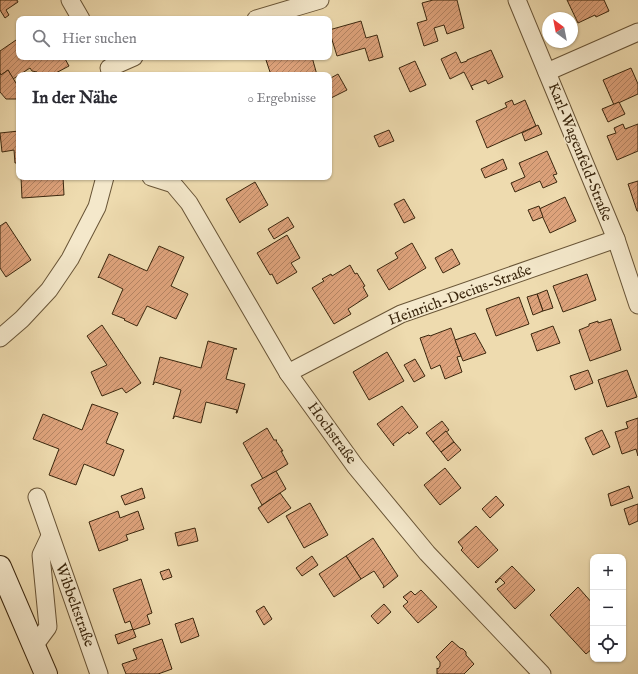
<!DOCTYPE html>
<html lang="de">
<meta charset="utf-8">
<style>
body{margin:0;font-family:"IM FELL English",serif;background:#f2f2f3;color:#2b2b33}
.controls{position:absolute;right:12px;bottom:12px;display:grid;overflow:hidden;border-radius:8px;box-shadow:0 1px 3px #0004}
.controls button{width:36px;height:36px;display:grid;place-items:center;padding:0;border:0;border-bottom:1px solid #e1e1e2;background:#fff;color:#2b2b33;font:20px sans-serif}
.compass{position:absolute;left:542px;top:12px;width:36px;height:36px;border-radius:50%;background:#fff;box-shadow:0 1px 3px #0004;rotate:328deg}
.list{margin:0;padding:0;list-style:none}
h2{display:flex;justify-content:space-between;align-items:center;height:52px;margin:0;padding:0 16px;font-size:17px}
h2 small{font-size:13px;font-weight:400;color:#7c7c81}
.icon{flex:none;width:22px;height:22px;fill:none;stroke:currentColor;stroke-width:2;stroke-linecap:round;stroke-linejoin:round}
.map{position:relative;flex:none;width:638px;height:674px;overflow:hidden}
.search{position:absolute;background:#fff;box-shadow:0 1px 3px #0004;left:16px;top:16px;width:316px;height:44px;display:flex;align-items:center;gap:10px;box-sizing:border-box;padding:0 14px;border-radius:8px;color:#7c7c81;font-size:15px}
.panel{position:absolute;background:#fff;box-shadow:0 1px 3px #0004;left:16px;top:72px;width:316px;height:108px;border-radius:8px}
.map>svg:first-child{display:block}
</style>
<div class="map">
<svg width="638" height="674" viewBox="0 0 638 674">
<defs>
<pattern id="building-hatch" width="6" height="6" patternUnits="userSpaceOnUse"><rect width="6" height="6" fill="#dda27b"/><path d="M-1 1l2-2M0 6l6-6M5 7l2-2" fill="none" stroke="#b48463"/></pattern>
</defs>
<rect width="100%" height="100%" fill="#eedbaf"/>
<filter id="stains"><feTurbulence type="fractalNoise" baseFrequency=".005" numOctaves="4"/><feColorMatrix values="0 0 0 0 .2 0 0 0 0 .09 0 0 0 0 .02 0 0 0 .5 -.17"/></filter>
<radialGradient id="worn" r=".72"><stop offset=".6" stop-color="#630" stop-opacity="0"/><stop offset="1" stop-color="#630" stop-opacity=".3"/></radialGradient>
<g fill="url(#building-hatch)" stroke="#3b270e">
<polygon points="0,0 17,0 18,2 6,10 9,15 5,18 0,10"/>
<polygon points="433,0 457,0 464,28 447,34 444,25 434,28 438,41 424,46 417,23 427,20 422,3"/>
<polygon points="567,0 604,0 609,11 596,17 595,15 578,23"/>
<polygon points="361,21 366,38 377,35 383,57 369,61 365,48 337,56 329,30"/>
<polygon points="19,38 19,57 64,57 69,66 52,75 39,75 37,72 32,71 30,68 13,79 8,70 1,75 0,73 0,51"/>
<polygon points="491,50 503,77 488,84 486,80 471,86 473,90 464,72 450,79 441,59 456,52 461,63 467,61 467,60"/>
<polygon points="265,57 312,57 317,75 271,75"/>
<polygon points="415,61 426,85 410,92 399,68"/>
<polygon points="631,68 638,84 638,94 614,105 603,80"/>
<polygon points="8,70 19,88 19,99 6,99 0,92 0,73 1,75"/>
<polygon points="338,74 347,90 329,99 329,79"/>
<polygon points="512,100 514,105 525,100 536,126 487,148 476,121 507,107 505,103"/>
<polygon points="619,102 625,114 608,122 602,109"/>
<polygon points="623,124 625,129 638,124 638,151 617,160 607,136 616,133 614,128"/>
<polygon points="538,125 542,134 525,141 522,133"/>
<polygon points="389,130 394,141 379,147 374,136"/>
<polygon points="19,131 19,163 15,163 14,150 2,152 0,133"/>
<polygon points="547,151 557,174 553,175 557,182 543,188 540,181 515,192 511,183 525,177 519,163"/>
<polygon points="503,159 507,169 485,178 481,169"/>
<polygon points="21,177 63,177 64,195 22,198"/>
<polygon points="638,181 638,211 637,211 628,184"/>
<polygon points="255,182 268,205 240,222 240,223 226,199"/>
<polygon points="565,197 576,221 550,233 539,209"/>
<polygon points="404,199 415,218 404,223 394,204"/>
<polygon points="539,206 543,217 533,221 528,210"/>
<polygon points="288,217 294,227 274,239 268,229"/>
<polygon points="6,222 31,260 6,277 0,268 0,226"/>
<polygon points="287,235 300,258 291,263 297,272 277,284 272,274 270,275 257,253"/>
<polygon points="412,243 426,268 389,290 377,270 398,258 395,253"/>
<polygon points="159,246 184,257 171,286 188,294 176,319 147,306 137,326 124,320 125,319 112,314 123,289 99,277 98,278 109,254 147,271"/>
<polygon points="452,249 460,264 443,273 435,258"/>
<polygon points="350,265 355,274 357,273 365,286 363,287 368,296 348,309 351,314 334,324 312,288 324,281 322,279 331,274 332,276"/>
<polygon points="587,274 596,300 563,312 553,286"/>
<polygon points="547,290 553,308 543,311 537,294"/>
<polygon points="537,294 543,311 533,315 527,297"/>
<polygon points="519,297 529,324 496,336 486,309"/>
<polygon points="611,319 621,350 590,361 579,330 589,326 589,324 598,321 598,323"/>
<polygon points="102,325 141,383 126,393 122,388 102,396 91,372 107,365 87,336"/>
<polygon points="553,326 560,343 537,351 531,334"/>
<polygon points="451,328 461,356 457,357 462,372 445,379 440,365 431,369 420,338 429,335 430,336"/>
<polygon points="475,333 486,353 463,361 455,340"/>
<polygon points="208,341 237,349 234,349 226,379 245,384 237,413 236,413 237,410 206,402 201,423 175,416 173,419 181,390 155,382 153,385 160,357 201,368"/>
<polygon points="387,352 404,381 369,400 353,372"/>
<polygon points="415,359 425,376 414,382 404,365"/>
<polygon points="588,370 593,383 575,390 570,376"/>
<polygon points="627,370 637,397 607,407 598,380"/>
<polygon points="92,404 118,413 106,443 124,450 114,476 84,464 76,485 49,475 59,449 33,439 43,414 82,430"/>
<polygon points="402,406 418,427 409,434 408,432 393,444 394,446 377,424"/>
<polygon points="638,418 638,456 636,449 622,454 615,432 628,428 626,422"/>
<polygon points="442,421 449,430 433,442 426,433"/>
<polygon points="267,428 274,440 277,440 276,441 283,451 281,451 288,464 263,479 243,443"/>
<polygon points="602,430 610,447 593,455 585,438"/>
<polygon points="446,431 454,442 441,452 433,442"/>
<polygon points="454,442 461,450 448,461 441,452"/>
<polygon points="445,468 461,488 440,505 424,485"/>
<polygon points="276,471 286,489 262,505 251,485"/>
<polygon points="629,486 633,498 611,506 608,494"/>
<polygon points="142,488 145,498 125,505 121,496"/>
<polygon points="280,493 291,508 268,523 258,508"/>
<polygon points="496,496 504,505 490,518 482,509"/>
<polygon points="310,503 328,535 304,548 286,516"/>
<polygon points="638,504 638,521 629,525 624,509"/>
<polygon points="118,511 120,518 138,511 144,529 126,535 128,540 99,551 89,522"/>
<polygon points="476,526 498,550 478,568 461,550 463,548 458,542"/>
<polygon points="195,528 198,541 178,546 175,533"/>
<polygon points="373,538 398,576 383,588 384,586 374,571 361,579 346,556"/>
<polygon points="312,556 318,565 302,576 296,568"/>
<polygon points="346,556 361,579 334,597 319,574"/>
<polygon points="512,566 535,590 515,609 497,589 505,583 500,578 496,583 495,582"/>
<polygon points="169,569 172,577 163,580 160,572"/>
<polygon points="141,579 152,613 147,615 150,624 133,630 130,621 125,623 113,589"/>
<polygon points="578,587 593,604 593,648 586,654 550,615"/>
<polygon points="421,590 437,607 418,623 403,606 408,602 403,597 411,591 415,595"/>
<polygon points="384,604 391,612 378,624 371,616"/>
<polygon points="264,606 272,619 264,625 256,611"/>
<polygon points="193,618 199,636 181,643 175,624"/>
<polygon points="133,629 136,637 118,644 115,635"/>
<polygon points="162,639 172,669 158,674 126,674 122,664 137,659 133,649"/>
<polygon points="452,641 460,648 463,649 466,652 466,655 474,664 464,674 437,674 437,668 438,669 440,666 440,662 436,657"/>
</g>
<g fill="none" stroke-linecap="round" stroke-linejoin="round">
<defs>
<g id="minor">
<polyline points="70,0 81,19"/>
<polyline points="517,0 616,239 638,305"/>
<polyline points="256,19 320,0"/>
<polyline points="109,68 134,57"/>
<polyline points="547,72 638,32"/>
<polyline points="151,177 173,184 189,203 288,373 355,466 427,553 542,674"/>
<polyline points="0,338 22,319 49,290 70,259 97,207 105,177"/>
<polyline points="288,373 401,314 616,239"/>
<polyline points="37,497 99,674"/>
<polyline points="34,646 48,627 41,555 50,536"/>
</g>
<polyline id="secondary" points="0,567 46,674"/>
</defs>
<use href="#minor" stroke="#685436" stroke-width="19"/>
<use href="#secondary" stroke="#3b270e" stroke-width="24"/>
<use href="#minor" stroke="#f4e8cb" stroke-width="17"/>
<use href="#secondary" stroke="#f4e8cb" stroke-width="22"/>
</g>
<g text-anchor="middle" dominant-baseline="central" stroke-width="3" stroke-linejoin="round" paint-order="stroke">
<g font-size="15" fill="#3b270e" stroke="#f4e8cb">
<text transform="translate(580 152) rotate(68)">Karl-Wagenfeld-Straße</text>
<text transform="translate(460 295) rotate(-20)">Heinrich-Decius-Straße</text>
<text transform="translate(332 433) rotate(54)">Hochstraße</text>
<text transform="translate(75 605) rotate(70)">Wibbeltstraße</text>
</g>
</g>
<rect width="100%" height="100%" filter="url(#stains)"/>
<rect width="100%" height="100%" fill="url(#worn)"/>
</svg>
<div class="controls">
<button>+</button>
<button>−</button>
<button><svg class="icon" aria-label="locate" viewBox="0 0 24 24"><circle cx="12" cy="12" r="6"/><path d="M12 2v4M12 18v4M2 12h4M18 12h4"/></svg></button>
</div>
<svg class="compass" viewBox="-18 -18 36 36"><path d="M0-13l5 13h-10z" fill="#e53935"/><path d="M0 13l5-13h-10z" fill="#7c7c81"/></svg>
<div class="search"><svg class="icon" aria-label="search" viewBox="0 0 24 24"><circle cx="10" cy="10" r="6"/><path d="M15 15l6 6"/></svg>Hier suchen</div>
<section class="panel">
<h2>In der Nähe<small>0 Ergebnisse</small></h2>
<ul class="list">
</ul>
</section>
</div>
